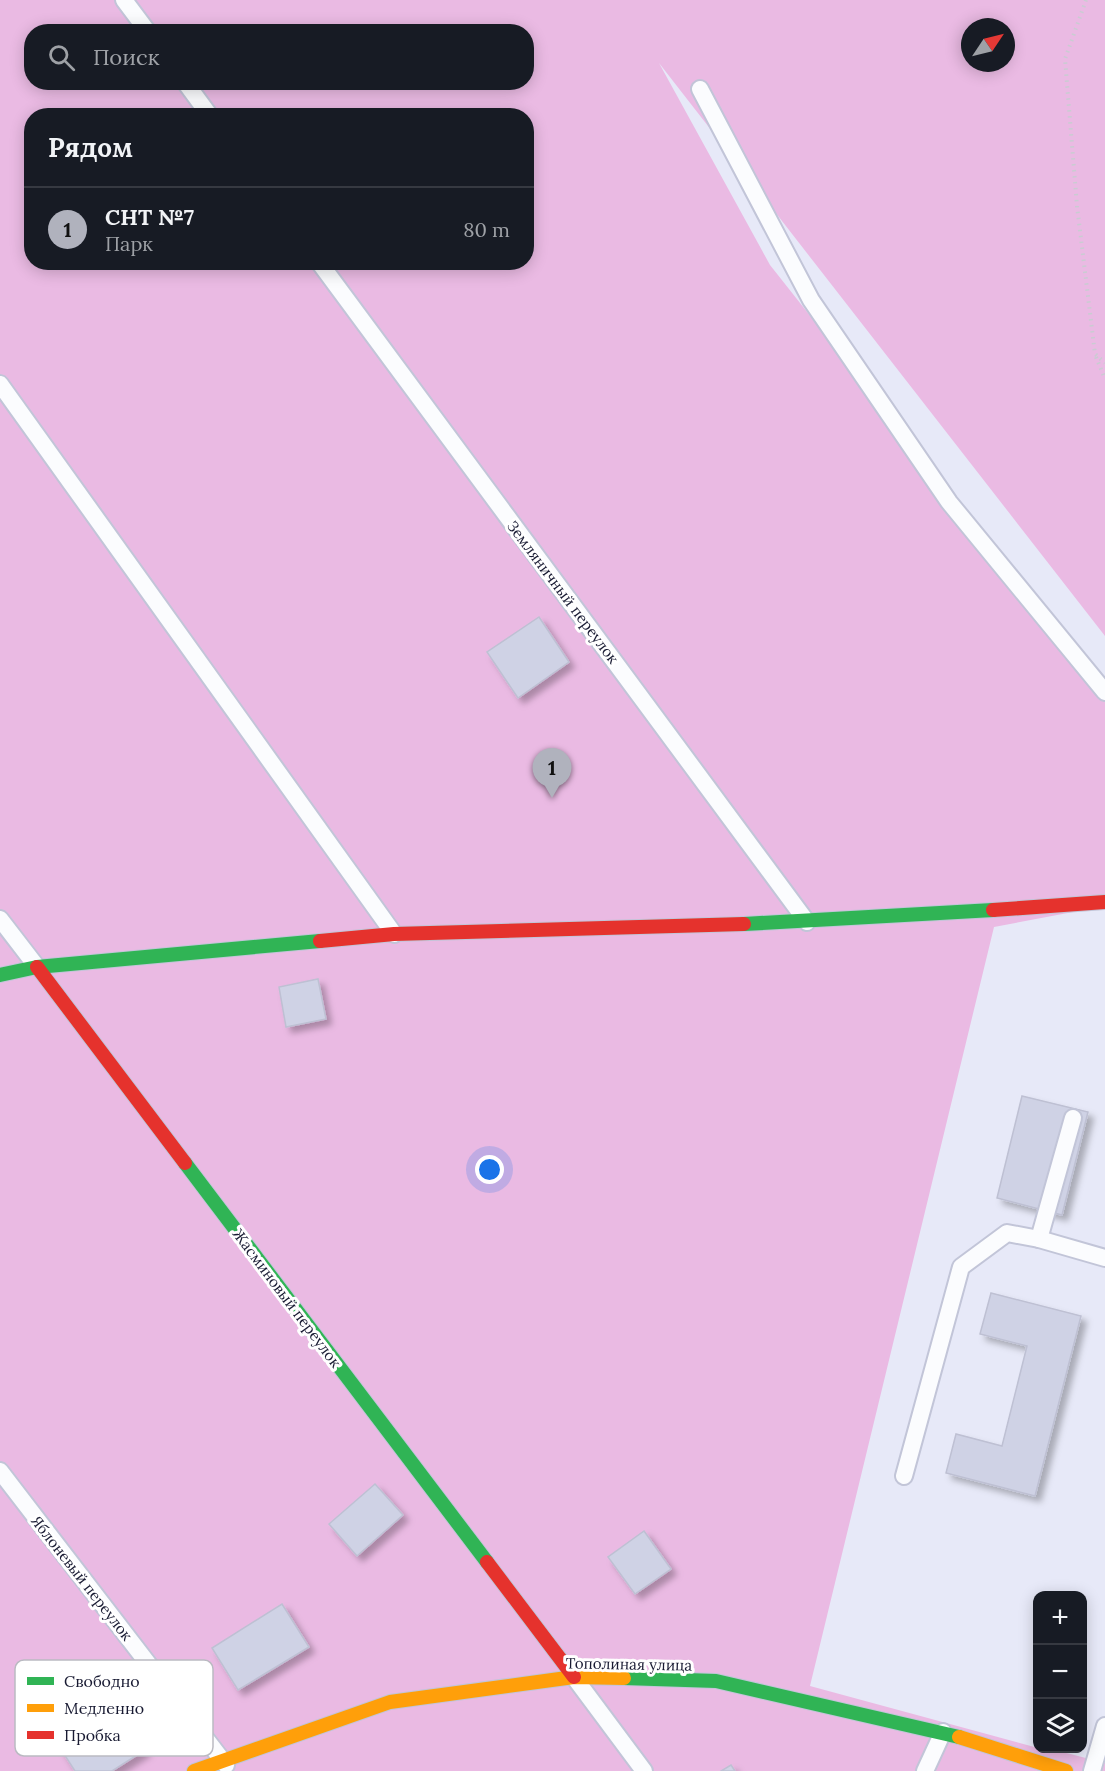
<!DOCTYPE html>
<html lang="ru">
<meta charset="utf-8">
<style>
body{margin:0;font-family:Lora,serif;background:#242831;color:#f1f3f6}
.controls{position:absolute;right:18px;bottom:18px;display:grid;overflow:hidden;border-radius:12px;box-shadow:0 3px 15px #0003}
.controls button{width:54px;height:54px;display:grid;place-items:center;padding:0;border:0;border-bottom:2px solid #363941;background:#171b24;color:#f1f3f6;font:30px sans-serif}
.compass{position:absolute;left:961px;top:18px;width:54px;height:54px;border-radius:50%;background:#171b24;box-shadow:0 3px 15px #0003;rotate:55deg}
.you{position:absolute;left:490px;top:1170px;width:21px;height:21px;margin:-15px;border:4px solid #fff;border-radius:50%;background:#1a73e8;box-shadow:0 0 0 9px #1a73e833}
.badge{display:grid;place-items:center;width:39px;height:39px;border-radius:50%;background:#b0b2bd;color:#111;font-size:20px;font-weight:700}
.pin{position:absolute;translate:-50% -50px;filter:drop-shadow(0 2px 3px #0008)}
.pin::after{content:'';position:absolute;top:32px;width:21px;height:18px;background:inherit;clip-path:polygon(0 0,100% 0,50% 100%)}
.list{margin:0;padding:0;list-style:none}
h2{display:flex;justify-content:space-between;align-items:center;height:78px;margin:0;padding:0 24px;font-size:26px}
h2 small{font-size:20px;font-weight:400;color:#9ea1a6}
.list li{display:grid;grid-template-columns:39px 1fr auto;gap:18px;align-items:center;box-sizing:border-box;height:84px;padding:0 24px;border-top:2px solid #363941}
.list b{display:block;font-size:22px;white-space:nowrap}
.list p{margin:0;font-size:20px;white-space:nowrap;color:#9ea1a6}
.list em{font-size:20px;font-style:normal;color:#9ea1a6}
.icon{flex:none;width:33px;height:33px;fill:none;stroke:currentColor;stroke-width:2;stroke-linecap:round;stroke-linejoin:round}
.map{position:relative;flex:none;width:1105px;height:1771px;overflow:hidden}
.search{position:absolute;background:#171b24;box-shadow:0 3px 15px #0003;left:24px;top:24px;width:510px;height:66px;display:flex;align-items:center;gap:15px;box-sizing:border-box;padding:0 21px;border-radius:24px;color:#9ea1a6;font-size:22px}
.panel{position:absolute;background:#171b24;box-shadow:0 3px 15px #0003;left:24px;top:108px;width:510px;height:162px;border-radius:24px}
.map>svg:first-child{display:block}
</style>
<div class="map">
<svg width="1105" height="1771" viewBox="0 0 1105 1771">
<defs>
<filter id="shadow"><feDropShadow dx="5.5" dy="5.5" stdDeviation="3" flood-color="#0004"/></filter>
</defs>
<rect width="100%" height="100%" fill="#e7e9f8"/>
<path fill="#eabae3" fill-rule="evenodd" d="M0 0H1105V636L659 63 770 265 1105 689V906L994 927 810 1686 1038 1748 1051 1749 1105 1763V1771H0ZM970 27H1006V63H970ZM32 32H526V82H32ZM32 116H526V262H32Z"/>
<g fill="#cfd2e5" stroke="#bec0d3" stroke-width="1.5" filter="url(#shadow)">
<polygon points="539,617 569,662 518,698 487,652"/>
<polygon points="318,979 326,1019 286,1027 279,987"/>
<polygon points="1022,1096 1088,1112 1062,1215 997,1198"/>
<polygon points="991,1293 1081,1316 1035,1496 946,1473 956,1434 1002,1446 1027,1346 980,1334"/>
<polygon points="375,1484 403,1515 357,1556 329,1524"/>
<polygon points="644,1531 671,1569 635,1594 608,1557"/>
<polygon points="282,1604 309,1647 238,1690 212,1648"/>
<polygon points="112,1699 145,1750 112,1771 75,1771 53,1737"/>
<polygon points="731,1765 735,1771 721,1771"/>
</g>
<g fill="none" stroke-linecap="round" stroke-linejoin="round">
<defs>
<g id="lane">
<polyline points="124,0 148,32"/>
<polyline points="185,82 210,116"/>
<polyline points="700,89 811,300 949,502 1105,692"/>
<polyline points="319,262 807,922"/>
<polyline points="0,384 394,934"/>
<polyline points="0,919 37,967"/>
<polyline points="1039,1239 1073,1118"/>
<polyline points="0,1471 226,1765"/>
<polyline points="904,1476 961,1267 1007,1233 1039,1239 1105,1258"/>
<polyline points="574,1677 644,1771"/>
<polyline points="925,1771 943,1732"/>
<polyline points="1092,1771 1105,1726"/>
</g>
<g id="fast">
<polyline points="744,924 993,910"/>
<polyline points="0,975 37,967 320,941"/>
<polyline points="185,1163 487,1562"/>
<polyline points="624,1678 716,1681 959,1737"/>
</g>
<g id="slow">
<polyline points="959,1737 1066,1771"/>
<polyline points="194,1771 390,1702 574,1677 624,1678"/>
</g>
<g id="jam">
<polyline points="993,910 1105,902"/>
<polyline points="320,941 394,934 744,924"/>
<polyline points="37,967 185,1163"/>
<polyline points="487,1562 574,1677"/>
</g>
</defs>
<use href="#lane" stroke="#c2c5d8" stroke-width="20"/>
<use href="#fast" stroke="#c2c5d8" stroke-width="16"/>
<use href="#slow" stroke="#c2c5d8" stroke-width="16"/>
<use href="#jam" stroke="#c2c5d8" stroke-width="16"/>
<g stroke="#caccd2" stroke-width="4" stroke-dasharray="1.5 4.5" stroke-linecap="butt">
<polyline points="1086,0 1065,59 1077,206 1095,354 1105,363"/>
<polyline points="1096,357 1105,379"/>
</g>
<use href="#lane" stroke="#fbfcfe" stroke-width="16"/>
<use href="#fast" stroke="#30b455" stroke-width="14"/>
<use href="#slow" stroke="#ff9f0a" stroke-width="14"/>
<use href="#jam" stroke="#e5322d" stroke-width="14"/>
</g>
<g text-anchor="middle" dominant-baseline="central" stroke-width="6" stroke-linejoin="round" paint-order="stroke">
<g font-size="15" fill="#181a32" stroke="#fff">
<text transform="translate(563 592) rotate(53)">Земляничный переулок</text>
<text transform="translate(287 1298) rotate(53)">Жасминовый переулок</text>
<text transform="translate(82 1578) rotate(52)">Яблоневый переулок</text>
<text transform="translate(629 1664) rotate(1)">Тополиная улица</text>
</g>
</g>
<rect x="15" y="1660" width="198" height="96" rx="9" fill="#fff" stroke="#babac2" stroke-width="1.5"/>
<rect x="27" y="1677" width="27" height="8" fill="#30b455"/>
<rect x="27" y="1704" width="27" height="8" fill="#ff9f0a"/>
<rect x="27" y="1731" width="27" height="8" fill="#e5322d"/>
<g font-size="16" fill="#181a32">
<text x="64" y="1687">Свободно</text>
<text x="64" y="1714">Медленно</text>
<text x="64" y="1741">Пробка</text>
</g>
</svg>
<div class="controls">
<button>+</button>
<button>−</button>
<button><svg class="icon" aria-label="layers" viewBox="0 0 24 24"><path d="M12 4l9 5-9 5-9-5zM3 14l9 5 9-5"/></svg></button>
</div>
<svg class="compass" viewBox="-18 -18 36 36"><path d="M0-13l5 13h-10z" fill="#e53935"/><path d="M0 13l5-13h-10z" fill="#9ea1a6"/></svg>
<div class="you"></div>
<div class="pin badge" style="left:552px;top:798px">1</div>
<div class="search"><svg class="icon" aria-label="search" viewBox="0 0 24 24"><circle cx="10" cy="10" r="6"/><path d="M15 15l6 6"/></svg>Поиск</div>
<section class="panel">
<h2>Рядом<small></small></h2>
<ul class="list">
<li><span class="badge">1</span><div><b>СНТ №7</b><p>Парк</p></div><em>80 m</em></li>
</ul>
</section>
</div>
